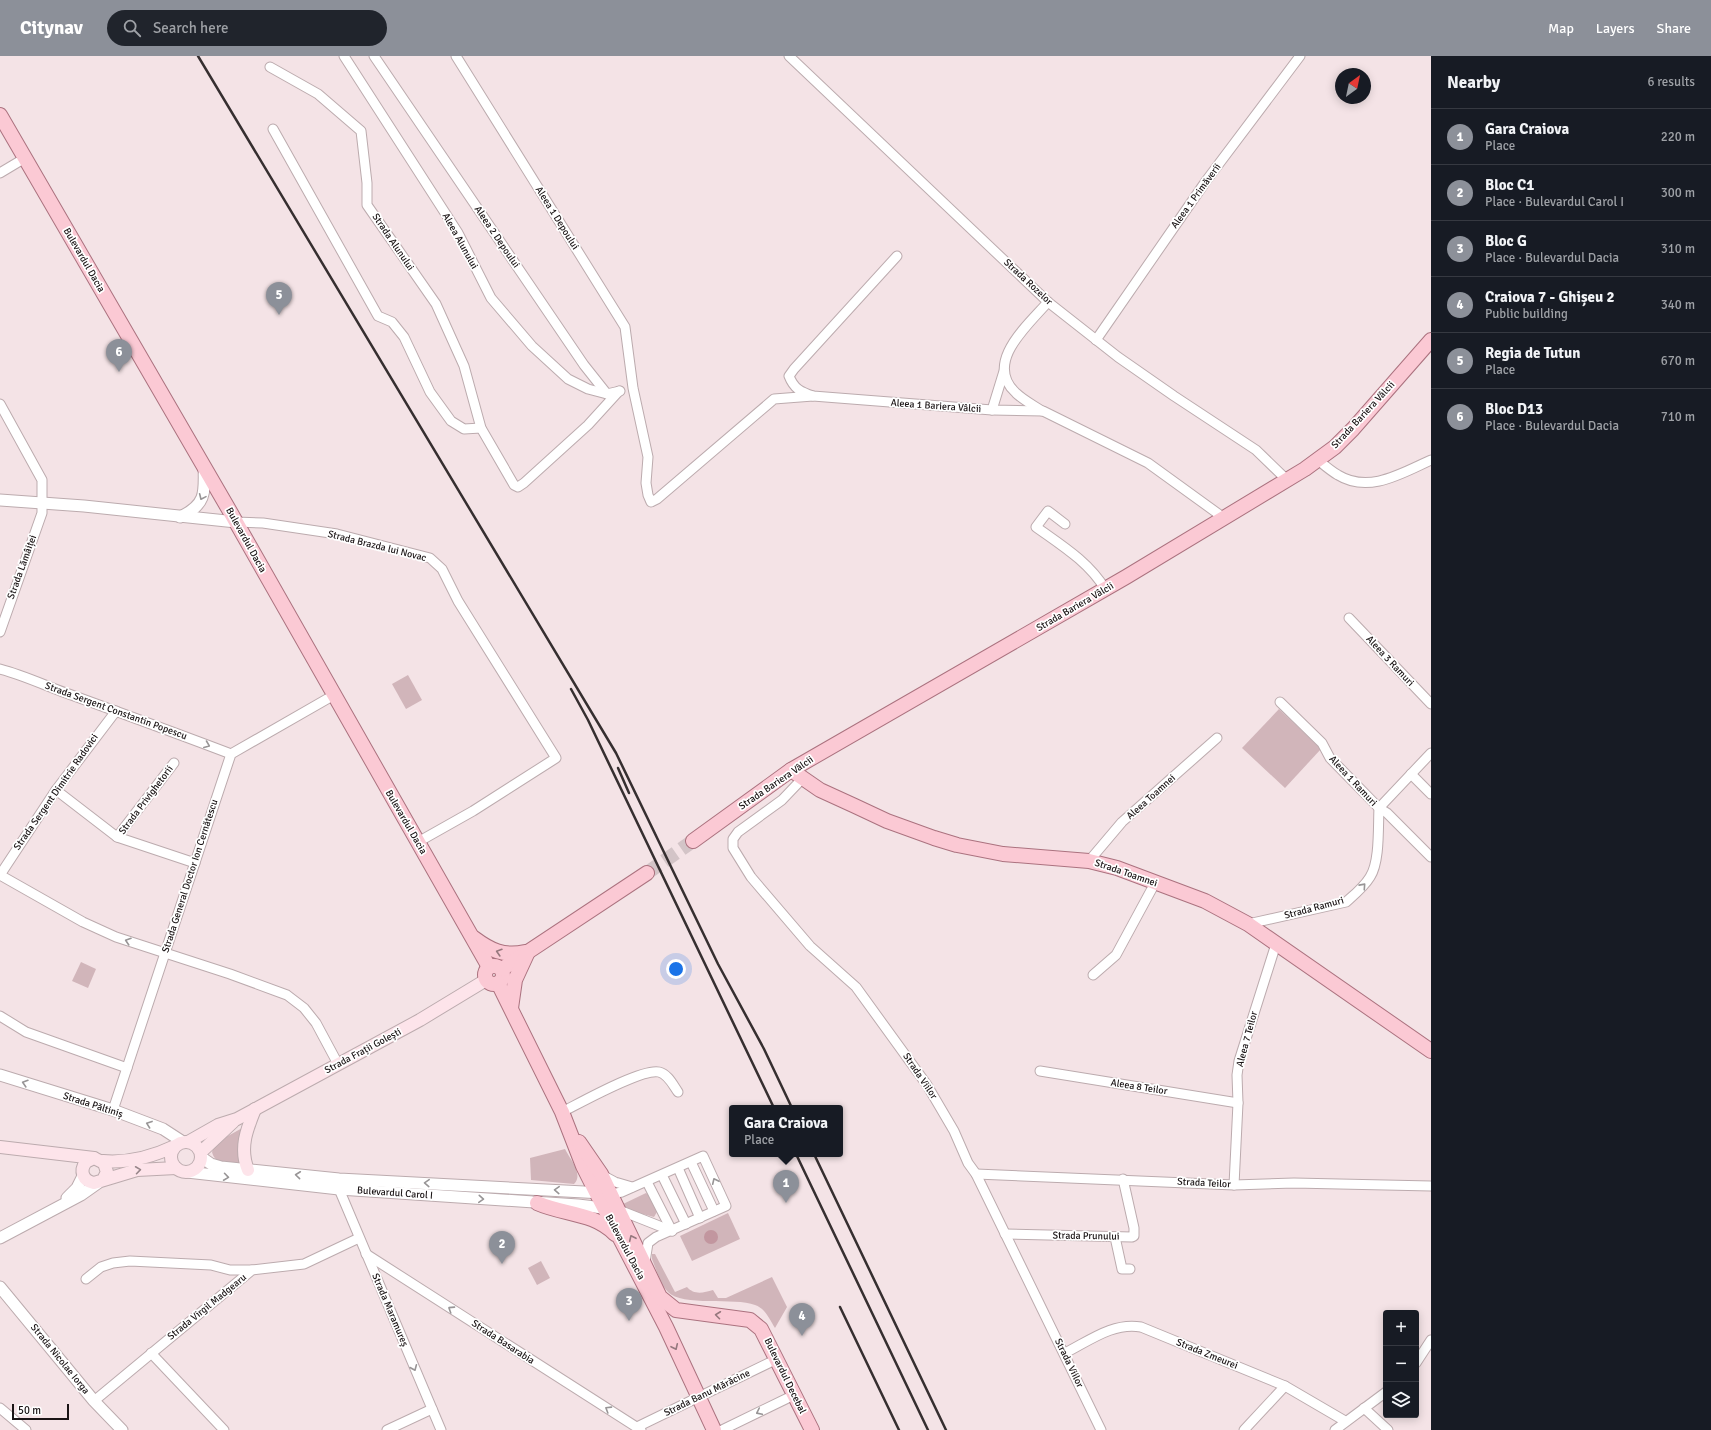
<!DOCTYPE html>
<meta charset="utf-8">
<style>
body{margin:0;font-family:Signika,sans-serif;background:#20242c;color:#f1f3f6}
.controls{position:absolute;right:12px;bottom:12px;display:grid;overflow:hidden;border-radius:4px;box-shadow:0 2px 10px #0003}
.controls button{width:36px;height:36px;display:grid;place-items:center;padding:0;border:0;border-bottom:1px solid #363941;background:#171b24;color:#f1f3f6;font:20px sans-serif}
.compass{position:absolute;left:1335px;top:12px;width:36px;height:36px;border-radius:50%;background:#171b24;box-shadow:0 2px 10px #0003;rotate:33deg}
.scale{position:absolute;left:12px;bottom:10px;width:57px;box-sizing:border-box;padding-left:4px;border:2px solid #1a1415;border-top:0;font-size:11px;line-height:14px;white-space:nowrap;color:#1a1415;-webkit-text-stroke:3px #fff;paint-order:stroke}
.you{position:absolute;left:676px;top:913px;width:14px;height:14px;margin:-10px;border:3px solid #fff;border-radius:50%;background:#1a73e8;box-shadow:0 0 0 6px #1a73e833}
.badge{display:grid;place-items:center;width:26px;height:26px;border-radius:50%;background:#8c9099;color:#fff;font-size:13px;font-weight:700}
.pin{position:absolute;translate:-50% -33px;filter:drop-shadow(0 1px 2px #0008)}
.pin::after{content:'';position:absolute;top:21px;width:14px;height:12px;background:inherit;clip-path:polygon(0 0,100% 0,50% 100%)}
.popup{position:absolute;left:729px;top:1049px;width:114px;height:52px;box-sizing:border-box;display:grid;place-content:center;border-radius:4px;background:#171b24;filter:drop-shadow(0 1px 3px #0005);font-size:13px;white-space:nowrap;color:#9ea1a6}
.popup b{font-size:15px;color:#f1f3f6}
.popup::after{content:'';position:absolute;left:50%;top:100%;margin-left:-8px;border:8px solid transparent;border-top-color:#171b24}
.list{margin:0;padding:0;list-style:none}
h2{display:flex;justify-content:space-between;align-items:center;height:52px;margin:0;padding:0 16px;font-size:17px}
h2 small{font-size:13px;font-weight:400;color:#9ea1a6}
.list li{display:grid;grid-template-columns:26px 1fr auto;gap:12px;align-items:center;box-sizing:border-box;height:56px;padding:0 16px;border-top:1px solid #363941}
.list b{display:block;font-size:15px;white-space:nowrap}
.list p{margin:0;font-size:13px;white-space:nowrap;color:#9ea1a6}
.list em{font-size:13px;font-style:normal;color:#9ea1a6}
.icon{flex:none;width:22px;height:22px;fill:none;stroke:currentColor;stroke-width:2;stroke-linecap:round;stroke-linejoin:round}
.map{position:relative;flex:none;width:1431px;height:1374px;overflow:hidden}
header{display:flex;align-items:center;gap:24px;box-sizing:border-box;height:56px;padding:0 20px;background:#8c9099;color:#fff}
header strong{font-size:19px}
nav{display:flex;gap:22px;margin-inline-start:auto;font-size:14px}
.search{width:280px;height:36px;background:#20242c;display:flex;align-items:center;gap:10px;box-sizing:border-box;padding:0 14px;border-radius:22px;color:#9ea1a6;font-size:15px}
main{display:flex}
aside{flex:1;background:#171b24}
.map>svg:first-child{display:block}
</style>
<header>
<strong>Citynav</strong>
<div class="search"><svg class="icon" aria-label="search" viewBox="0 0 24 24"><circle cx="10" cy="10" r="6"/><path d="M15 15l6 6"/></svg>Search here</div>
<nav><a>Map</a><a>Layers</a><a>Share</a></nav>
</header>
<main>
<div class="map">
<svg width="1431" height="1374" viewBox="0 0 1431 1374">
<rect width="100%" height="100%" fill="#f4e3e6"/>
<g fill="#d1b5ba">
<polygon points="408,619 422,644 406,653 392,628"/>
<polygon points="1279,653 1321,693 1285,732 1242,692"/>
<polygon points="81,906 96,913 88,932 72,925"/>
<path d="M244 1071 240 1090 239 1108C228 1107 215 1109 212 1096L215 1089 219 1085Z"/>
<path d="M565 1093C570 1103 584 1119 574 1128L531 1124 530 1102Z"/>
<polygon points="646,1137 651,1141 657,1156 654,1161 624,1153 621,1149"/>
<polygon points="728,1157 740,1183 692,1205 680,1180"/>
<path d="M652 1198H655L675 1236 687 1231C694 1239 703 1237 713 1234L718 1242H726L772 1221 787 1251 775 1272C770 1264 765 1252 755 1249 735 1241 682 1251 668 1236 661 1229 656 1213 652 1203Z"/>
<polygon points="541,1205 550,1222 537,1229 528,1212"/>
</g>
<circle fill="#c2969f" cx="711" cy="1181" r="7"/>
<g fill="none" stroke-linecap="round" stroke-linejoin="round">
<polyline stroke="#d3c4c7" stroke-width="14" stroke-dasharray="14 7" stroke-linecap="butt" points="647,817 693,785"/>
<defs>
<g id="minor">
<polyline points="344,0 458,177 491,242 532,290 568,323 588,333 607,338"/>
<polyline points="374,0 584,309 607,338 620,335"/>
<polyline points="456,0 625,271 633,332 648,401 646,427 648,439 651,446 657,443 774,343 813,340"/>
<polyline points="789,0 1048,246 1118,301 1174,340 1256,394 1288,425"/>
<polyline points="270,11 318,38 361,75 367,127 367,149 436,248 464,310 481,372 514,429 518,431 524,427 588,369 619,335"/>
<polyline points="273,73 378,260 392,266 404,281 430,336 451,365 464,373 481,372"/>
<polyline points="0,117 25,102"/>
<path d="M897 200 794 313 789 320C794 333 801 336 813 340L992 354 1043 355 1148 407 1224 462"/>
<polyline points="1096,284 1206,125 1300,0"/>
<polyline points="0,348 42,424 42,457 0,576"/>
<polyline points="992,354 1004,315"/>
<path d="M1042 355C1033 349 1023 344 1016 337 983 307 1028 269 1048 246"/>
<path d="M1318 404C1324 409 1331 415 1338 419 1369 438 1402 417 1431 404"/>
<polyline points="236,466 263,467 337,478 430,502 442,513 458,545 556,702 473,755 418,786"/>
<path d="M1065 468 1048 455 1036 471C1061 489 1089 506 1105 533"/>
<polyline points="1349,562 1431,648"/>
<path d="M0 613C23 619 44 629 66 637 121 657 176 677 231 698"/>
<polyline points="1280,646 1322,687 1330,702 1379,752 1387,757 1431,801"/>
<polyline points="1411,718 1431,738"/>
<polyline points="803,722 782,744 738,776 733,783 733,792 751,821 810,890 856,931 927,1029 954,1075 968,1107 976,1118 1101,1374"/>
<polyline points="56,734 117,781 195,807"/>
<polyline points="117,781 174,707"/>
<polyline points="1089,805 1122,766 1217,682"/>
<polyline points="0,819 83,866 116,881 230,918 287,939 304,952 316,967 338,1008"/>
<polyline points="0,819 56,734 116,655"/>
<path d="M1248 868 1346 846C1354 839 1364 831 1370 821 1380 806 1378 771 1379 752L1431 697"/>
<polyline points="1093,919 1116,899 1155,827"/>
<polyline points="0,960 26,976 127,1012"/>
<polyline points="1040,1015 1238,1047"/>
<polyline points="113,1054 231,698 334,639"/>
<path d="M562 1056C580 1047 642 1012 659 1016 668 1018 673 1029 678 1036"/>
<polyline points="691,1106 714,1155"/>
<polyline points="678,1112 700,1162"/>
<polyline points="976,1118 1234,1129 1294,1127 1431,1130"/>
<polyline points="602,1119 615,1126 632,1131"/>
<polyline points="662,1119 686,1168"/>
<polyline points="647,1126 672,1175"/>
<polyline points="339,1128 339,1133 441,1374"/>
<polyline points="1234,1129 1238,1047 1237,1019 1239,1005 1276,888"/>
<polyline points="611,1138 622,1136 703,1100 726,1150 656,1181 648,1187 645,1206"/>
<polyline points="619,1154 672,1175"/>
<polyline points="1005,1178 1132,1181 1134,1180 1134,1172 1123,1123"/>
<polyline points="1115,1181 1122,1213 1130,1213"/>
<polyline points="366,1198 641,1374"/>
<polyline points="86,1223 101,1211 113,1207 130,1205 211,1209 230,1214 252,1214"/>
<polyline points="151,1297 224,1374"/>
<path d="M1065 1297C1089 1285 1113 1266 1141 1271L1285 1330 1345 1365"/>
<polyline points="1416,1307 1431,1284"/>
<polyline points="94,1345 252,1214 304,1208 359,1182"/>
<polyline points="0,1352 26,1374"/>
<polyline points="1364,1352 1388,1374"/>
<polyline points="637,1371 777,1303"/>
<polyline points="387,1374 432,1353"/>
<polyline points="722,1374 794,1339"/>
<polyline points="1244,1374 1285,1330"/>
<polyline points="1335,1374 1386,1336"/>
</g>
<g id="tertiary">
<polyline points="0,444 84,450 236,466"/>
<path d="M180 461C206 449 205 437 204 411"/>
<polyline points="0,1019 113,1054 163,1073 183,1086"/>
<polyline points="201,1101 211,1108 221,1111 339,1123 603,1137"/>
<polyline points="187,1116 339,1133 578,1149 611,1153"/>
<polyline points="67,1142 77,1132 83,1120"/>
<polyline points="0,1182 81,1139 98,1127"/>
<polyline points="0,1231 94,1345 122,1374"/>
</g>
<g id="secondary">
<circle cx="186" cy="1101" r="15"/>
<polyline points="188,1086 218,1069 237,1063 420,964 486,924"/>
<polyline points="0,1091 94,1102"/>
<polyline points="201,1096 233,1066"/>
<path d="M103 1105C128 1107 152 1101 175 1090"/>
<path d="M248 1114C239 1092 247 1073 255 1053"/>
<path d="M103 1124 107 1116 104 1107 94 1102 86 1106C79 1115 83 1125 94 1127L137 1114 176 1112"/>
</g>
<g id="primary">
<polyline points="0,59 228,452 489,911"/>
<polyline points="791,714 820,734 855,750 887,765 934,782 957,789 1003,798 1089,805 1117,812 1205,845 1248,868 1431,995"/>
<polyline points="693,785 791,714 1126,521 1305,413 1335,391 1353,373 1431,284"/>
<path d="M474 882C490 894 504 901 525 896"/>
<circle cx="494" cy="919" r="9"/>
<polyline points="502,913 647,817"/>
<polyline points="498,927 562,1056 583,1110 596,1136 666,1271 714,1374"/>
<polyline points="511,952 515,924 527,898"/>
<polyline points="579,1086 601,1118 660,1241 676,1254 750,1264 761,1273 812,1374"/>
<path d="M537 1147C564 1159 593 1156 615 1178"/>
</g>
</defs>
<use href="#minor" stroke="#bcabae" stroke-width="11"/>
<use href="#tertiary" stroke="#bcabae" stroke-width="13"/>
<use href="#secondary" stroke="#bcabae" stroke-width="14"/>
<use href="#primary" stroke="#ab727f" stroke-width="16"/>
<use href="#minor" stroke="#fff" stroke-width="9"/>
<use href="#tertiary" stroke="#fff" stroke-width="11"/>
<use href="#secondary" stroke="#fde4ea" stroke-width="12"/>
<use href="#primary" stroke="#fbc9d4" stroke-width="14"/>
<g stroke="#362f30" stroke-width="2.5">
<polyline points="198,0 616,697 718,908 764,993 792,1052"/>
<polyline points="571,633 588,664 774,1052"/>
<polyline points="618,712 629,737"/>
<polyline points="796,1098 928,1374"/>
<polyline points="814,1098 946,1374"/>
<polyline points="840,1251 899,1374"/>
</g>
</g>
<defs><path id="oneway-chevron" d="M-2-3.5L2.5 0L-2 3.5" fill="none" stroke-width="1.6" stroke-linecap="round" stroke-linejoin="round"/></defs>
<g stroke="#989596">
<use href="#oneway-chevron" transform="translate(202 441) rotate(114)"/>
<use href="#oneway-chevron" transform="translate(207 689) rotate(22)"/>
<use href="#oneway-chevron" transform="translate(1363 830) rotate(-48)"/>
<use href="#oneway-chevron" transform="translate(128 885) rotate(-162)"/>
<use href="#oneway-chevron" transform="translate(25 1027) rotate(-163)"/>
<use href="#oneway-chevron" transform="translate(149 1068) rotate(-160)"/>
<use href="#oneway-chevron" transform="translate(298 1119) rotate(-174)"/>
<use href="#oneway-chevron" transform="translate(226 1121) rotate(8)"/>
<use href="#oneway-chevron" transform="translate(715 1125) rotate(-115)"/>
<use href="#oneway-chevron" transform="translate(427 1127) rotate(-177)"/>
<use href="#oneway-chevron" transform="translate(557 1134) rotate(-177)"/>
<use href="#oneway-chevron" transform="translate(481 1143) rotate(4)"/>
<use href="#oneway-chevron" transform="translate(451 1253) rotate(-147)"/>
<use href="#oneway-chevron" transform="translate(414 1312) rotate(67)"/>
<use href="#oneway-chevron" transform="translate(608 1353) rotate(-148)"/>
<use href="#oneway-chevron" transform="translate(759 1356) rotate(154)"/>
</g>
<g stroke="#96787e">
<use href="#oneway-chevron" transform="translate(499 896) rotate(-163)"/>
<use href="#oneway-chevron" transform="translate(632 1182) rotate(-115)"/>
<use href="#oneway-chevron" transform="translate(718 1259) rotate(-173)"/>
<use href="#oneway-chevron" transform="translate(675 1291) rotate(65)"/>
</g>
<use stroke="#97868a" href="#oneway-chevron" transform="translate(138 1114) rotate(-8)"/>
<g text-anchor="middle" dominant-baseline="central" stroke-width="3.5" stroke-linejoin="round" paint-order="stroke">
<g font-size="10" fill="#1a1415" stroke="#fff">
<text transform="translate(1196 140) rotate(-54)">Aleea 1 Primăverii</text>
<text transform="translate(557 162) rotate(58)">Aleea 1 Depoului</text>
<text transform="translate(497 181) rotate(56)">Aleea 2 Depoului</text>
<text transform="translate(460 185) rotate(61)">Aleea Alunului</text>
<text transform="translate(393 186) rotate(56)">Strada Alunului</text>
<text transform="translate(84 204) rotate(60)">Bulevardul Dacia</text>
<text transform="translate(1028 226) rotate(43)">Strada Rozelor</text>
<text transform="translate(936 350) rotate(4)">Aleea 1 Bariera Vâlcii</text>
<text transform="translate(1363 359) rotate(-47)">Strada Bariera Vâlcii</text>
<text transform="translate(246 484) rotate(61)">Bulevardul Dacia</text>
<text transform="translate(377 490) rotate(14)">Strada Brazda lui Novac</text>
<text transform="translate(22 511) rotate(-70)">Strada Lămâiței</text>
<text transform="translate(1075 551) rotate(-30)">Strada Bariera Vâlcii</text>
<text transform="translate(1390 605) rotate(47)">Aleea 3 Ramuri</text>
<text transform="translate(116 655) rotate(20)">Strada Sergent Constantin Popescu</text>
<text transform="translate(1353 725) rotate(47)">Aleea 1 Ramuri</text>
<text transform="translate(776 727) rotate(-34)">Strada Bariera Vâlcii</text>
<text transform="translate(56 736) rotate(-55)">Strada Sergent Dimitrie Radovici</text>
<text transform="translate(1151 741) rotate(-42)">Aleea Toamnei</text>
<text transform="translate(146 744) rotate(-53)">Strada Privighetorii</text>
<text transform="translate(406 766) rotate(60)">Bulevardul Dacia</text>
<text transform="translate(1126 817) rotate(19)">Strada Toamnei</text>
<text transform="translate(190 820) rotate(-72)">Strada General Doctor Ion Cernătescu</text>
<text transform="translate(1314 852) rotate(-15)">Strada Ramuri</text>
<text transform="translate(1247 983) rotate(-75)">Aleea 7 Teilor</text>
<text transform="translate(363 995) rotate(-28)">Strada Frații Golești</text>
<text transform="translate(920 1020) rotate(56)">Strada Viilor</text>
<text transform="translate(1139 1031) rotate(9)">Aleea 8 Teilor</text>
<text transform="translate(93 1049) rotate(18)">Strada Păltiniș</text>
<text transform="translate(1204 1127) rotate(3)">Strada Teilor</text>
<text transform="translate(395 1137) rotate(4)">Bulevardul Carol I</text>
<text transform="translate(1086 1180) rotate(1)">Strada Prunului</text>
<text transform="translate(625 1191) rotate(62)">Bulevardul Dacia</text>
<text transform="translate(207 1251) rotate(-39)">Strada Virgil Madgearu</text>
<text transform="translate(390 1254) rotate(67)">Strada Maramureș</text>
<text transform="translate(503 1286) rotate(33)">Strada Basarabia</text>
<text transform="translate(1207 1298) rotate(22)">Strada Zmeurei</text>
<text transform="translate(60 1303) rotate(51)">Strada Nicolae Iorga</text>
<text transform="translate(1069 1307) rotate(64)">Strada Viilor</text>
<text transform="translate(785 1320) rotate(64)">Bulevardul Decebal</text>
<text transform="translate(707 1337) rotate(-26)">Strada Banu Mărăcine</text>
</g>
</g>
</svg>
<div class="controls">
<button>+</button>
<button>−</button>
<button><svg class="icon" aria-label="layers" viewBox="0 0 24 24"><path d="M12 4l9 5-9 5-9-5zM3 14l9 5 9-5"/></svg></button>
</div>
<svg class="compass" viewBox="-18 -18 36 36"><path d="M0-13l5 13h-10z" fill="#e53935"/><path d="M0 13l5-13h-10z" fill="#9ea1a6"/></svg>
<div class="scale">50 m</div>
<div class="you"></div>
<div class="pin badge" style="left:786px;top:1147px">1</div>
<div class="popup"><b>Gara Craiova</b>Place</div>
<div class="pin badge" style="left:502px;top:1208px">2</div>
<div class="pin badge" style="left:629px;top:1265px">3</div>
<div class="pin badge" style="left:802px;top:1280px">4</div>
<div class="pin badge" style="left:279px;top:259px">5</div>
<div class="pin badge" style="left:119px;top:316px">6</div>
</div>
<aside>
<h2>Nearby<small>6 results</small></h2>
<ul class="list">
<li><span class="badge">1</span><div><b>Gara Craiova</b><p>Place</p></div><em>220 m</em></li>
<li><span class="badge">2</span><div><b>Bloc C1</b><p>Place · Bulevardul Carol I</p></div><em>300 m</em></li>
<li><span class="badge">3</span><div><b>Bloc G</b><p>Place · Bulevardul Dacia</p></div><em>310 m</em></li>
<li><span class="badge">4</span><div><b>Craiova 7 - Ghișeu 2</b><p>Public building</p></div><em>340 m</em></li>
<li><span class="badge">5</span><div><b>Regia de Tutun</b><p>Place</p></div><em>670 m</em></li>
<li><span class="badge">6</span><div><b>Bloc D13</b><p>Place · Bulevardul Dacia</p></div><em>710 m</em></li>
</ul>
</aside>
</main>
